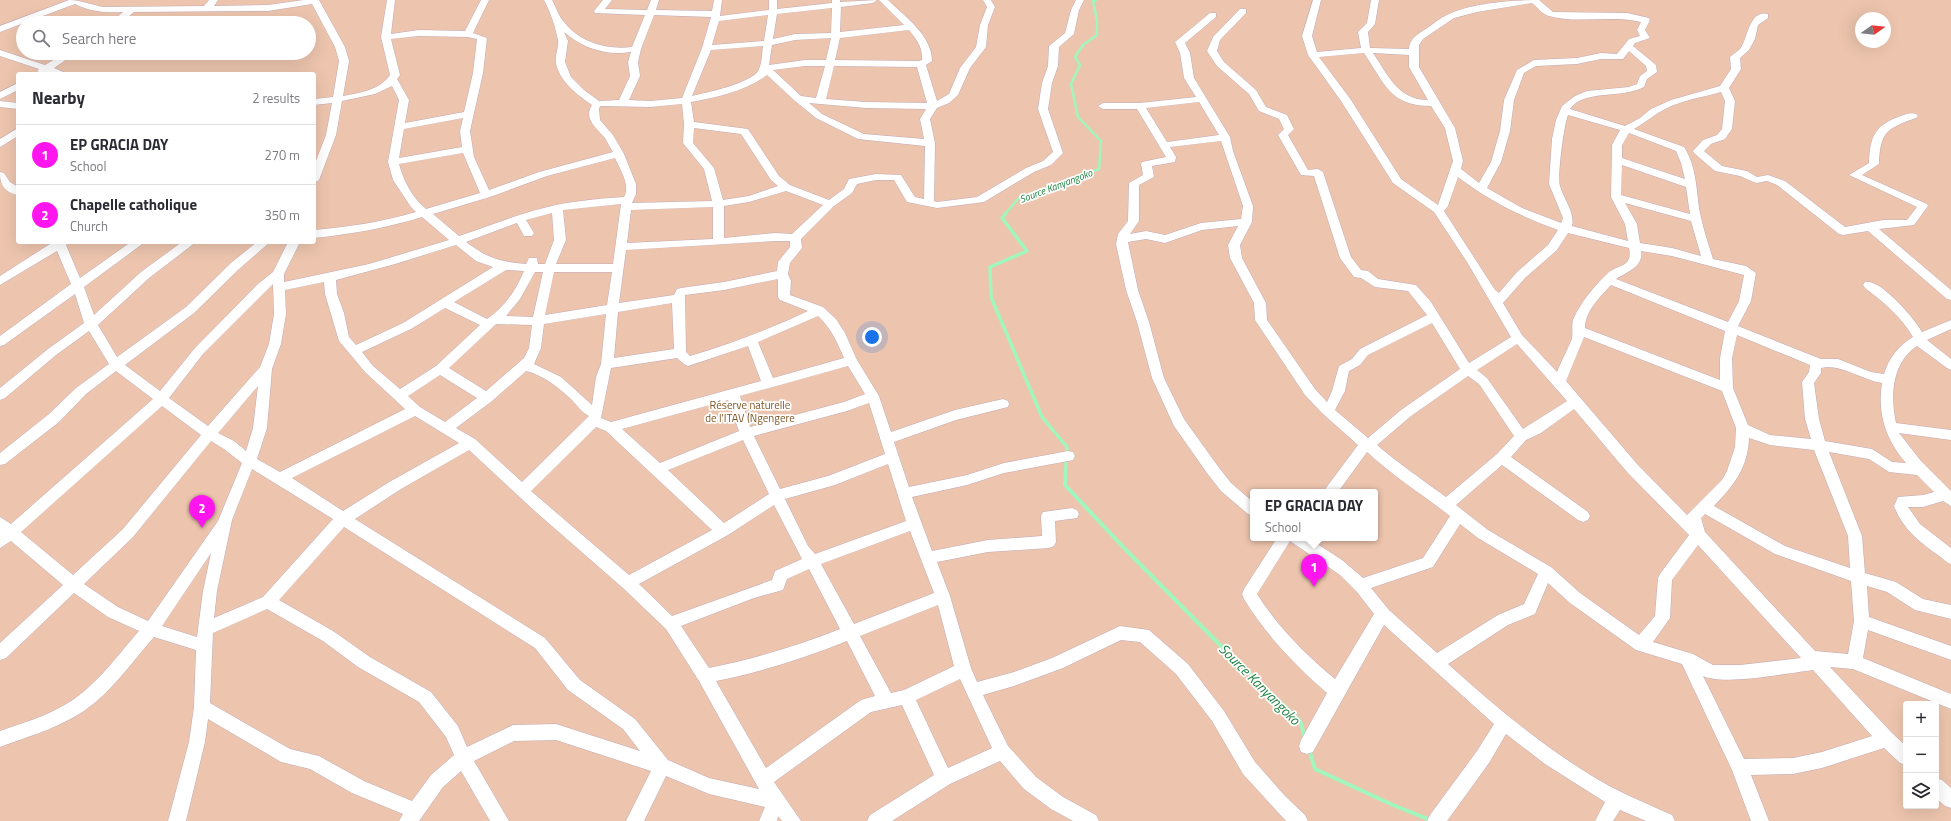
<!DOCTYPE html>
<meta charset="utf-8">
<style>
body{margin:0;font-family:"Titillium Web",sans-serif;background:#f7f7f7;color:#2b2b33}
.controls{position:absolute;right:12px;bottom:12px;display:grid;overflow:hidden;border-radius:4px;box-shadow:0 4px 16px #0002}
.controls button{width:36px;height:36px;display:grid;place-items:center;padding:0;border:0;border-bottom:1px solid #e1e1e2;background:#fff;color:#2b2b33;font:20px sans-serif}
.compass{position:absolute;left:1855px;top:12px;width:36px;height:36px;border-radius:50%;background:#fff;box-shadow:0 4px 16px #0002;rotate:75deg}
.you{position:absolute;left:872px;top:337px;width:14px;height:14px;margin:-10px;border:3px solid #fff;border-radius:50%;background:#1a73e8;box-shadow:0 0 0 6px #1a73e833}
.badge{display:grid;place-items:center;width:26px;height:26px;border-radius:50%;background:#ff16ef;color:#fff;font-size:13px;font-weight:700}
.pin{position:absolute;translate:-50% -33px;filter:drop-shadow(0 1px 2px #0008)}
.pin::after{content:'';position:absolute;top:21px;width:14px;height:12px;background:inherit;clip-path:polygon(0 0,100% 0,50% 100%)}
.popup{position:absolute;left:1250px;top:489px;width:128px;height:52px;box-sizing:border-box;display:grid;place-content:center;border-radius:4px;background:#fff;filter:drop-shadow(0 1px 3px #0005);font-size:13px;white-space:nowrap;color:#7c7c81}
.popup b{font-size:15px;color:#2b2b33}
.popup::after{content:'';position:absolute;left:50%;top:100%;margin-left:-8px;border:8px solid transparent;border-top-color:#fff}
.list{margin:0;padding:0;list-style:none}
h2{display:flex;justify-content:space-between;align-items:center;height:52px;margin:0;padding:0 16px;font-size:17px}
h2 small{font-size:13px;font-weight:400;color:#7c7c81}
.list li{display:grid;grid-template-columns:26px 1fr auto;gap:12px;align-items:center;box-sizing:border-box;height:60px;padding:0 16px;border-top:1px solid #e1e1e2}
.list b{display:block;font-size:15px;white-space:nowrap}
.list p{margin:0;font-size:13px;white-space:nowrap;color:#7c7c81}
.list em{font-size:13px;font-style:normal;color:#7c7c81}
.icon{flex:none;width:22px;height:22px;fill:none;stroke:currentColor;stroke-width:2;stroke-linecap:round;stroke-linejoin:round}
.map{position:relative;flex:none;width:1951px;height:821px;overflow:hidden}
.search{position:absolute;background:#fff;box-shadow:0 4px 16px #0002;left:16px;top:16px;width:300px;height:44px;display:flex;align-items:center;gap:10px;box-sizing:border-box;padding:0 14px;border-radius:22px;color:#7c7c81;font-size:15px}
.panel{position:absolute;background:#fff;box-shadow:0 4px 16px #0002;left:16px;top:72px;width:300px;height:172px;border-radius:4px}
.map>svg:first-child{display:block}
</style>
<div class="map">
<svg width="1951" height="821" viewBox="0 0 1951 821">
<rect width="100%" height="100%" fill="#f5e8ed"/>
<path fill="#edc5ae" fill-rule="evenodd" d="M0 0H1951V821H0ZM1861 18H1885V42H1861ZM23 23H309V53H23ZM18 74H314V242H18ZM1253 492H1375V538H1253ZM1906 704H1936V806H1906Z"/>
<g fill="none" stroke-linecap="round" stroke-linejoin="round">
<polyline stroke="#a0f6bc" stroke-width="2.5" points="1005,214 1019,198 1099,169 1101,141 1078,117 1071,84 1080,65 1075,57 1083,45 1097,35 1097,20 1093,1 1096,0"/>
<polyline stroke="#a0f6bc" stroke-width="3.5" points="1006,213 1002,218 1027,251 990,267 991,297 1042,417 1067,447 1065,483"/>
<g stroke="#a0f6bc" stroke-width="4">
<polyline points="1065,482 1065,485 1126,550 1226,651 1300,721 1305,738"/>
<polyline points="1309,749 1315,769 1393,805 1433,821"/>
</g>
<defs>
<g id="minor">
<path d="M69 0C80 0 92 5 104 7L204 6 209 0H218L214 6 268 5 304 0H319L345 47 349 61 343 96C360 93 380 90 390 75L381 37 387 0H395L391 34 419 30 465 31 481 0H489L473 33 487 38 483 73 470 131 474 157 489 190 539 172 613 152C610 148 608 143 605 138 597 128 583 119 592 105 579 96 564 85 558 70 552 57 560 48 558 40 555 26 551 13 544 0H552C556 7 559 17 564 22 580 43 608 50 632 47L645 15 595 13 594 11 603 0H612L605 9 647 10 651 0H659L656 10 712 11 714 0H722L720 16 769 10V0H777V9L832 3V0H840V2L877 0 873 3 841 7 840 32 904 25 879 0H888C905 17 932 35 932 61L926 65 937 101 949 94 960 68 976 47 980 25 987 7 983 0H991L995 7 988 25 986 47 970 68 958 95 949 103 937 108 930 119 935 143 934 201 937 202 977 197 1026 168 1043 161 1053 152 1038 109 1042 83 1048 66 1049 46 1065 33 1071 10 1076 0H1084L1079 10 1074 34 1059 47 1058 66 1052 83 1048 109 1063 153 1051 165 1034 172 984 202 937 208 907 202 894 180H876L857 184 852 193 834 206 801 239 802 248 790 263 788 274 791 281 790 295 823 307 836 319 845 333 857 360 879 396 891 432 955 410 1003 399 1008 401 1009 404 1008 407 956 420 894 442 909 487 967 475 1004 463 1068 451 1073 452 1075 456 1073 460 1068 461 1004 473 967 485 912 497 932 551 988 540 1042 536 1041 516 1043 512 1072 508 1077 510 1079 514 1077 518 1055 521 1056 542 1054 546 1049 548 988 552 937 562 950 596 971 668 977 682 1014 672 1052 658 1120 626 1149 630 1188 664 1224 711 1255 762 1285 796 1305 815 1308 821H1286L1243 774 1212 721 1176 674 1140 642 1121 640 1063 668 1014 686 983 695 1008 746 1036 777 1063 797 1096 815 1099 821H1073L1051 809 1024 789 1000 761 950 784 892 821H867L870 815 934 775 902 705 871 712 774 782 801 821H782L778 816 777 821H759L765 807 709 794 666 776 644 821H626L651 771 556 740 514 741 474 761 509 821H490L461 771 443 787 419 821H399L403 814 352 793 310 769 281 762 208 719 205 742 186 821H168L189 742 194 707 196 650 154 637C131 663 109 696 79 714 55 729 27 737 0 747V731C23 723 47 716 68 703 96 686 118 655 139 631L108 617 74 593 6 658 0 660V643L63 585 11 541 0 548V517L11 524 153 399 116 371 86 394 59 422 5 464 0 465V453L49 414 76 388 109 364 89 331 56 355 5 398 0 400V388L48 349 84 323 75 294 4 345 0 346V336L71 284 57 251 0 285V276L53 242H69L66 245 80 278 131 242H145L84 287 94 315 141 272 182 242H196L149 278 98 325 117 357 186 307 231 263 257 242H270L239 269 194 313 125 365 160 391 195 348 258 284 273 272 288 242H300L284 274V282L369 264 449 240 422 217C386 228 352 234 314 238V230C349 227 382 222 416 212L411 207 393 180 388 162 399 100 392 86 375 94 342 101 336 135 319 180 314 183V166L326 135 332 103 314 105V99L333 97 339 61 335 47 312 4 268 11 134 12 121 23H111L123 12C106 13 91 12 75 4L0 32V26ZM832 8 831 33 795 34 773 39 777 14ZM654 15 711 17 702 48 682 98 650 101 629 100 640 76 638 62 641 49ZM768 15 764 41 712 45 719 21ZM909 30C916 39 923 47 922 60L919 61 835 60 840 38ZM564 32C583 48 605 56 631 52L628 62 630 76 619 100 599 101 584 90 571 77 565 62 568 41ZM419 36 468 37 477 39 473 73 464 112 405 123 409 100 397 79 400 75 391 39ZM831 38 826 60H805L769 65 772 45 795 40ZM763 46C762 53 762 65 758 71 751 83 706 93 692 96L711 50ZM805 66H825L816 98 801 96 773 70ZM834 66 917 67 927 103 866 102 826 99ZM767 75 795 101 816 118 858 139 925 146 924 199 915 197 901 175 876 174 849 179 844 189 829 200 790 185 779 176 748 129 694 122 691 102C717 97 746 91 767 75ZM809 103 866 108 926 109 920 119 924 139 864 134 822 114ZM682 104 684 124 683 143 704 169 712 201 632 203 636 194V184L624 154 613 135 600 120 599 109 600 106H605L650 107ZM463 118 460 131 462 147 399 158 404 129ZM694 128 741 134 771 180 778 186 749 196 723 200 714 168 693 143ZM463 153 480 193 426 209C412 197 404 182 399 164ZM615 158C620 169 631 186 624 197 597 199 570 201 544 208 515 215 487 227 459 236L433 214 490 197 547 176ZM786 191 823 205 792 234 775 233 724 238V206L749 202ZM621 204 613 264H556L566 240 563 210ZM713 207V239L627 243 631 210ZM552 213 554 240 545 264H538L537 258H529L526 264C498 261 489 259 466 242L517 223 524 236H532L534 233 526 220ZM775 241H790V247L778 262 777 271 724 282 681 288 677 289 674 295 619 303 626 250ZM456 245 476 261 493 267 403 323 356 345 349 337 344 313 337 294 336 280 395 264ZM506 270 524 271C516 290 505 307 487 319L454 302ZM535 272H543L533 317 506 316 520 299ZM554 272H612L607 305 545 315ZM778 279V297L780 300 808 311C770 329 731 344 690 356L686 352 685 295 724 290ZM324 282 325 294 339 341 365 372 405 409 280 472 257 459 267 428 272 369 281 344 286 314 285 290ZM273 284 274 314 269 344 260 367 208 426 169 398 203 354ZM672 303 674 349 614 358 618 312ZM445 308 480 325 436 366 400 389 373 366 362 352 411 329ZM606 314 601 364 596 377 592 405 561 377 534 364 541 348 544 324ZM818 316C831 328 837 342 844 358L773 378 758 342ZM496 324 532 325 529 348 524 358 486 391 449 368ZM748 346 761 381 611 422 601 418 611 368 677 358 684 364 688 366ZM848 366 865 394 844 402 750 427 740 396ZM526 371C543 375 558 387 571 399 577 405 581 412 589 416L522 482 475 439 456 428 492 401ZM440 375 477 398 445 422 420 407 408 396ZM258 386 253 428 246 451 234 441 218 433ZM728 400 739 431 660 463 622 429ZM869 403 885 454 828 476 780 489 754 436 847 411ZM162 406 201 435 123 529 73 575 21 532ZM415 416 459 443 391 481 343 511 292 478ZM596 427 606 431 712 530 629 575 531 491ZM743 440 769 494 724 523 668 470ZM211 441 224 449 242 463 218 521 148 621 118 607 84 584 133 537ZM469 450 537 513 623 588 666 629 699 681 759 789 709 778 668 760 635 719 580 680 545 638 355 519 401 489ZM888 464 906 521 815 554 808 546 785 499 835 485ZM252 469 333 519 263 597 214 618 217 591 232 520ZM774 505 802 559 775 571 772 580 672 616 639 584 728 535ZM344 527 535 648 568 690 623 729 640 751 556 724 513 725 467 747 458 726 431 692 370 657 333 631 279 600ZM910 531 934 593 854 624 821 564ZM211 553 203 591 197 637 162 626ZM809 569 840 629C797 646 754 659 709 668L681 626 754 598 783 590 787 579ZM938 605 954 666 904 690 891 693 860 636ZM267 609 323 641 358 667 419 702 446 737 454 755 431 775 412 801 364 781 319 756 290 749 210 703 213 633ZM847 641 875 696 861 700 766 768 716 681C762 672 804 658 847 641ZM960 679 992 748 948 768 916 700Z"/>
<path d="M1313 0H1321L1312 36 1317 52 1361 48 1358 32 1367 23 1371 0H1379L1375 24 1368 32 1370 48 1409 49C1409 39 1419 33 1426 29 1433 24 1440 18 1447 15 1470 3 1514 0 1539 0L1553 12 1627 13 1649 18 1650 20 1645 30 1650 38 1635 43 1633 46 1656 65 1657 72 1647 79 1644 87C1622 99 1584 89 1570 109L1625 126 1640 118 1651 109 1671 100 1720 86 1731 69 1730 57C1733 54 1737 52 1740 49 1748 39 1749 9 1768 14V18L1758 25 1755 39 1749 50 1740 58 1741 69 1729 88 1735 101 1732 129 1725 139 1711 144 1704 151 1722 166 1747 171 1757 177 1768 175 1785 181 1845 227 1883 220H1907L1917 207 1849 175 1869 163C1870 138 1874 126 1898 117 1904 115 1911 112 1916 114L1918 116 1916 118C1887 128 1880 132 1879 164L1862 175 1927 204 1928 206 1914 225 1879 229 1951 290V300L1947 299 1868 231 1843 235 1839 234 1777 185 1767 181 1756 183 1740 176 1715 171 1694 153 1693 151 1703 140 1717 135 1722 129 1725 101 1721 92C1700 98 1676 101 1658 113 1650 118 1643 124 1634 129L1684 147C1697 167 1696 190 1700 213 1703 228 1708 243 1713 259L1746 266 1756 273 1751 301 1738 326 1821 359H1838L1871 372 1884 374C1889 358 1898 346 1913 337 1901 316 1883 302 1865 288L1863 285 1865 282C1880 278 1915 319 1922 332L1951 320V329L1927 340 1951 359V370L1947 368 1917 346C1892 363 1890 395 1896 423L1951 430V440L1899 433 1921 461 1951 491V506L1943 501 1923 507H1908L1920 524 1951 548V564C1945 562 1943 558 1938 555 1919 542 1902 528 1894 506L1898 497 1923 495 1934 492 1917 475 1889 472 1869 459 1829 452 1862 536 1865 573 1896 582 1923 599 1951 605V619L1915 610 1887 592 1867 586 1869 617 1951 646V660L1868 630 1863 658 1951 694V709L1853 669 1830 667 1892 733 1906 746V765L1900 763 1884 748 1822 768 1793 774 1751 775 1769 821H1751L1732 770 1682 664 1636 650 1570 603 1548 583 1535 614 1508 625 1448 664C1493 705 1540 744 1592 776 1618 792 1645 803 1672 815L1675 821H1646L1620 810 1613 821H1595L1605 802 1545 764 1506 734 1489 763 1447 821H1427L1430 815 1477 751 1494 724 1384 625 1313 752 1307 754 1301 752 1299 746 1301 740 1327 693C1295 665 1266 635 1244 599L1242 594 1244 589 1277 538H1308L1342 560 1363 578 1423 558 1450 516C1423 495 1393 476 1367 452L1338 492H1323L1358 445 1322 413 1305 395 1255 320 1254 303 1230 258 1228 245 1238 226 1202 230 1165 243 1146 239 1128 242 1138 290 1149 322 1164 378 1184 419 1217 465 1231 483 1253 502V516L1248 514 1221 491 1207 473 1174 426 1152 378 1137 322 1126 290 1116 244 1118 234 1128 221 1129 183 1143 175 1141 164 1142 162 1166 157 1137 109H1103L1098 106 1103 103H1140L1196 97 1184 78 1180 53 1175 42 1210 13H1216V17L1185 43 1190 53 1194 78 1230 137 1233 151 1253 206 1252 222 1240 245 1242 258 1266 303 1267 320 1315 389 1327 402 1332 391 1339 366 1352 359 1360 349 1427 315 1408 291 1375 287 1361 278 1354 277 1340 258 1314 176 1301 175 1278 135 1284 129 1279 119 1259 111 1249 94 1217 66 1207 51 1213 37 1240 9H1246V13L1220 40 1217 51 1224 62 1256 90 1266 107 1287 115 1294 129 1288 135 1308 170 1318 169 1323 172 1351 257 1361 270 1368 271 1378 279 1416 285 1431 302 1469 363 1511 337 1467 262 1434 212 1393 183 1341 101 1308 55 1302 36ZM1532 3C1537 7 1543 15 1549 16 1576 24 1611 15 1641 22L1637 30 1640 36 1629 39 1617 54 1601 53 1577 58 1534 60 1517 70 1504 100 1500 131 1491 162 1479 183 1461 169 1463 161 1455 128 1419 67V45L1423 39 1454 18 1477 12ZM1629 51 1646 66 1647 71 1640 76 1637 84 1629 87 1587 91 1575 96 1562 106 1556 120 1552 139 1549 184 1563 218 1561 223 1522 208 1487 188 1501 162 1510 131 1514 100 1524 73 1536 66 1577 64 1601 59H1623ZM1364 53C1385 84 1390 106 1431 106L1445 128 1453 161 1438 205 1401 179 1351 100 1319 57ZM1373 53 1409 55V67L1428 100C1398 100 1388 75 1373 53ZM1199 102 1219 135 1167 142 1146 108ZM1568 115 1620 130 1612 145 1611 197 1625 224 1628 241 1572 226C1575 212 1564 200 1560 186 1557 177 1564 124 1568 115ZM1629 133 1676 151 1681 163 1685 179 1622 158V145ZM1221 141 1243 206 1241 219 1201 223 1165 235 1146 231 1130 234 1139 221V185L1154 177 1152 166 1175 162 1176 157 1170 147ZM1622 165 1686 187 1690 214 1621 195ZM1458 177C1489 201 1522 217 1558 230L1548 245 1517 272 1499 293 1495 290 1444 211 1448 206ZM1625 203 1691 221 1701 256 1672 248 1640 243 1637 224ZM1568 233 1629 248C1633 268 1618 264 1608 273 1595 285 1580 303 1573 320 1571 327 1574 335 1571 341 1567 351 1561 361 1557 372L1522 335 1503 303 1525 278 1557 250ZM1641 251 1672 256 1744 275 1739 301 1728 322 1616 279C1627 272 1644 267 1641 251ZM1611 285 1725 331 1720 358V380L1585 328C1585 311 1600 297 1611 285ZM1432 323 1460 369 1401 410 1368 438 1335 410 1345 391 1349 371 1360 365 1368 355ZM1737 335 1810 365 1809 372 1802 382 1805 419 1811 439 1770 435 1748 425 1733 388 1732 358ZM1584 337 1722 391 1736 428 1735 447 1727 471 1722 480 1687 515 1637 464 1566 381ZM1517 344 1567 401 1523 429 1487 378 1477 370ZM1827 367C1846 367 1863 380 1882 383 1877 414 1886 440 1906 463L1892 462 1872 449 1825 441 1819 419 1814 383 1821 373V368ZM1468 376 1479 384 1514 436 1497 454 1446 497C1423 480 1399 464 1377 445L1411 416ZM1574 409 1627 472 1689 535 1660 574 1658 578 1655 616 1639 635 1580 593 1551 567 1488 530 1456 505 1502 465 1578 520 1583 522 1588 520 1590 516 1588 512 1511 457 1526 440 1541 433ZM1749 438 1770 445 1814 450 1848 536 1850 568 1785 546 1714 506C1734 485 1748 468 1749 438ZM1705 514 1775 554 1851 581 1854 621 1848 654 1815 651 1705 532 1701 518ZM1460 524 1478 538 1538 574 1524 604 1498 615 1437 653 1389 610 1371 588 1433 567ZM1290 541 1340 575 1357 592 1374 614 1335 679C1305 654 1278 627 1257 594ZM1698 545 1801 658 1740 665H1713L1693 654 1653 642 1670 618 1672 580ZM1813 670 1872 736 1822 752 1793 758 1744 759 1703 676C1724 686 1788 673 1813 670Z"/>
<path d="M0 50 45 65 65 53H76L54 68 68 74C59 74 50 72 42 74L37 71 39 69 0 56Z"/>
<polygon points="18,83 18,90 0,99 0,92"/>
<polygon points="0,101 18,103 18,109 0,107"/>
<polygon points="18,128 18,136 0,147 0,139"/>
<path d="M0 172 4 173 10 182 18 187V195C4 192 0 185 0 172Z"/>
<polygon points="1936,778 1942,780 1951,788 1951,808 1945,806 1936,798"/>
</g>
</defs>
<use href="#minor" stroke="#c2aab4" stroke-width="1"/>
<use href="#minor" fill="#fff" fill-rule="evenodd"/>
</g>
<g text-anchor="middle" dominant-baseline="central" stroke-width="3.5" stroke-linejoin="round" paint-order="stroke">
<g font-size="10" font-style="italic" fill="#1e8240" stroke="#fff">
<text transform="translate(1056 186) rotate(-21)">Source Kanyangoko</text>
</g>
<g font-size="11" fill="#815623" stroke="#fff">
<text x="750" y="405">Réserve naturelle<tspan x="750" dy="13">de l'ITAV (Ngengere</tspan></text>
</g>
<g font-size="14" font-style="italic" fill="#1e8240" stroke="#fff">
<text transform="translate(1260 684) rotate(45)">Source Kanyangoko</text>
</g>
</g>
</svg>
<div class="controls">
<button>+</button>
<button>−</button>
<button><svg class="icon" aria-label="layers" viewBox="0 0 24 24"><path d="M12 4l9 5-9 5-9-5zM3 14l9 5 9-5"/></svg></button>
</div>
<svg class="compass" viewBox="-18 -18 36 36"><path d="M0-13l5 13h-10z" fill="#e53935"/><path d="M0 13l5-13h-10z" fill="#7c7c81"/></svg>
<div class="you"></div>
<div class="pin badge" style="left:1314px;top:587px">1</div>
<div class="popup"><b>EP GRACIA DAY</b>School</div>
<div class="pin badge" style="left:202px;top:528px">2</div>
<div class="search"><svg class="icon" aria-label="search" viewBox="0 0 24 24"><circle cx="10" cy="10" r="6"/><path d="M15 15l6 6"/></svg>Search here</div>
<section class="panel">
<h2>Nearby<small>2 results</small></h2>
<ul class="list">
<li><span class="badge">1</span><div><b>EP GRACIA DAY</b><p>School</p></div><em>270 m</em></li>
<li><span class="badge">2</span><div><b>Chapelle catholique</b><p>Church</p></div><em>350 m</em></li>
</ul>
</section>
</div>
